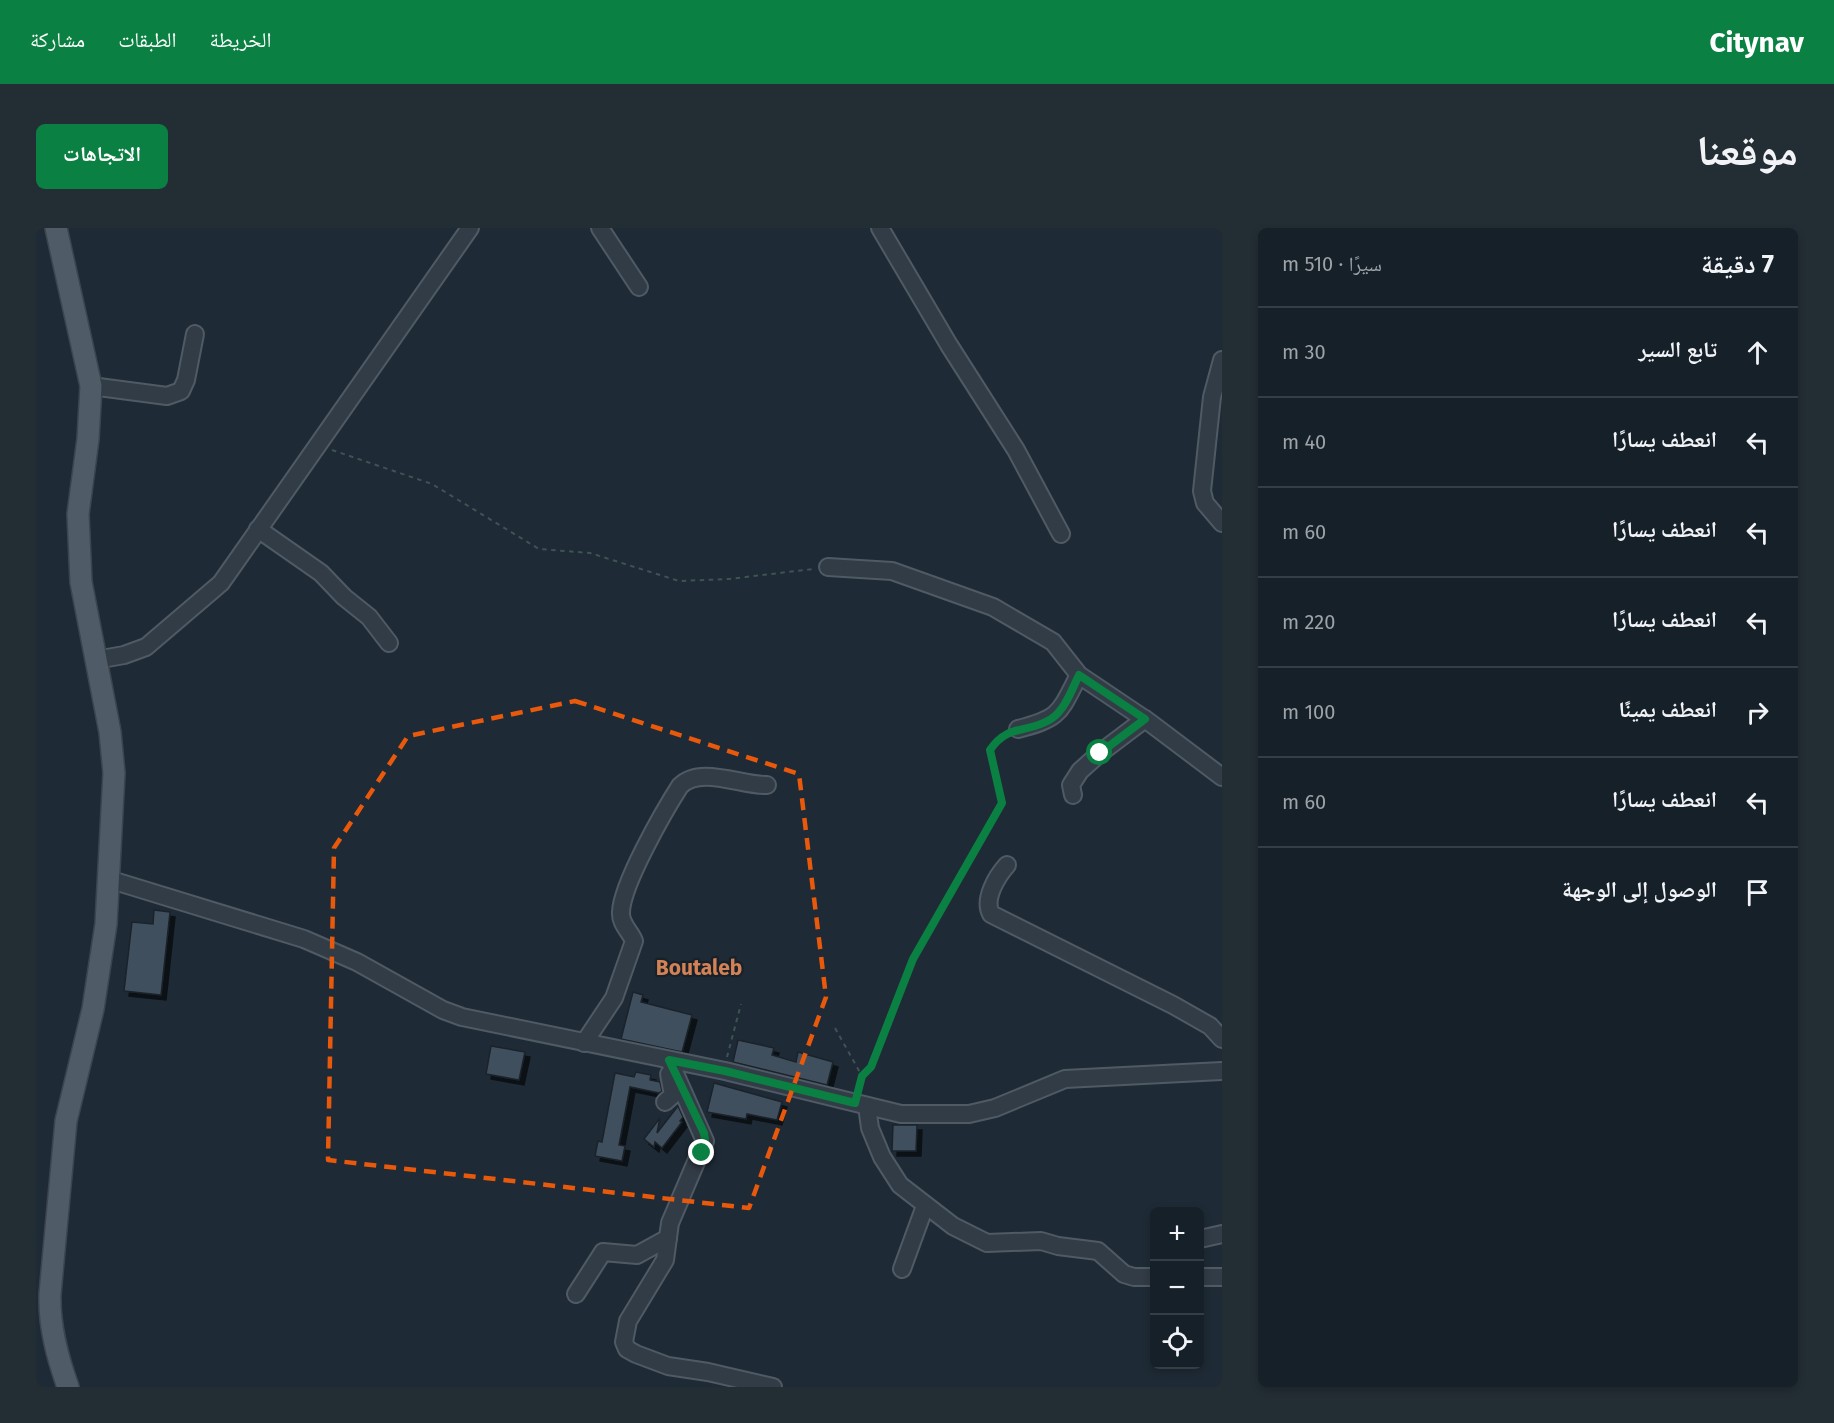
<!DOCTYPE html>
<html lang="ar">
<meta charset="utf-8">
<style>
body{margin:0;font-family:"Fira Sans","Noto Naskh Arabic",sans-serif;background:#232d34;color:#f1f3f6;direction:rtl}
.controls{position:absolute;right:18px;bottom:18px;display:grid;overflow:hidden;border-radius:9px;box-shadow:0 3px 9px #0003}
.controls button{width:54px;height:54px;display:grid;place-items:center;padding:0;border:0;border-bottom:2px solid #353e45;background:#162028;color:#f1f3f6;font:30px sans-serif}
.stop{position:absolute;width:18px;height:18px;margin:-14px;border:4px solid #0b8043;border-radius:50%;background:#fff}
.stop.end{background:#0b8043;border-color:#fff;box-shadow:0 2px 6px #0008}
.list{margin:0;padding:0;list-style:none}
h2{display:flex;justify-content:space-between;align-items:center;height:78px;margin:0;padding:0 24px;font-size:26px}
h2 small{font-size:20px;font-weight:400;color:#9ea3a8}
.list li{display:grid;grid-template-columns:39px 1fr auto;gap:18px;align-items:center;box-sizing:border-box;height:90px;padding:0 24px;border-top:2px solid #353e45}
.list b{display:block;font-size:22px;white-space:nowrap}
.list em{font-size:20px;font-style:normal;color:#9ea3a8}
.icon{flex:none;width:33px;height:33px;fill:none;stroke:currentColor;stroke-width:2;stroke-linecap:round;stroke-linejoin:round}
.map{position:relative;flex:none;width:1186px;height:1159px;overflow:hidden;direction:ltr;border-radius:9px}
header{display:flex;align-items:center;gap:36px;box-sizing:border-box;height:84px;padding:0 30px;background:#0b8043;color:#fff}
header strong{font-size:28px}
nav{display:flex;gap:33px;margin-inline-start:auto;font-size:21px}
.intro{display:flex;align-items:center;justify-content:space-between;box-sizing:border-box;height:144px;padding:0 36px}
h1{margin:0;font-size:42px}
.button{padding:15px 27px;border-radius:9px;background:#0b8043;color:#fff;font-size:21px;font-weight:700}
main{display:flex;gap:36px;padding:0 36px}
aside{flex:1;background:#162028;border-radius:9px;box-shadow:0 3px 9px #0003}
.map>svg:first-child{display:block}
</style>
<header>
<strong>Citynav</strong>
<nav><a>الخريطة</a><a>الطبقات</a><a>مشاركة</a></nav>
</header>
<div class="intro"><h1>موقعنا</h1><a class="button">الاتجاهات</a></div>
<main>
<aside>
<h2>7 دقيقة<small>سيرًا · 510 m</small></h2>
<ul class="list">
<li><svg class="icon" aria-label="ahead" viewBox="0 0 24 24"><path d="M12 20V5M6 11l6-6 6 6"/></svg><div><b>تابع السير</b></div><em>30 m</em></li>
<li><svg class="icon" aria-label="left" viewBox="0 0 24 24"><path d="M17 20v-9H6M10 6l-5 5 5 5"/></svg><div><b>انعطف يسارًا</b></div><em>40 m</em></li>
<li><svg class="icon" aria-label="left" viewBox="0 0 24 24"><path d="M17 20v-9H6M10 6l-5 5 5 5"/></svg><div><b>انعطف يسارًا</b></div><em>60 m</em></li>
<li><svg class="icon" aria-label="left" viewBox="0 0 24 24"><path d="M17 20v-9H6M10 6l-5 5 5 5"/></svg><div><b>انعطف يسارًا</b></div><em>220 m</em></li>
<li><svg class="icon" aria-label="right" viewBox="0 0 24 24"><path d="M7 20v-9h11M14 6l5 5-5 5"/></svg><div><b>انعطف يمينًا</b></div><em>100 m</em></li>
<li><svg class="icon" aria-label="left" viewBox="0 0 24 24"><path d="M17 20v-9H6M10 6l-5 5 5 5"/></svg><div><b>انعطف يسارًا</b></div><em>60 m</em></li>
<li><svg class="icon" aria-label="arrive" viewBox="0 0 24 24"><path d="M6 21V4h12l-3 4 3 4H6"/></svg><div><b>الوصول إلى الوجهة</b></div></li>
</ul>
</aside>
<div class="map">
<svg width="1186" height="1159" viewBox="0 0 1186 1159">
<defs>
<filter id="shadow"><feDropShadow dx="5" dy="5" stdDeviation="0" flood-color="#0009"/></filter>
</defs>
<rect width="100%" height="100%" fill="#1e2a35"/>
<g fill="#41505d" stroke="#1a232c" stroke-width="1.5" filter="url(#shadow)">
<polygon points="118,682 134,684 125,767 88,763 96,694 117,696"/>
<polygon points="597,764 607,767 605,774 656,787 646,824 585,811"/>
<polygon points="702,812 738,820 736,827 760,834 762,824 797,834 791,857 697,834"/>
<polygon points="455,818 489,824 483,852 450,846"/>
<polygon points="600,844 615,847 614,852 624,854 626,863 623,865 594,859 583,917 589,918 586,933 559,928 562,913 566,914 579,845 598,849"/>
<polygon points="678,855 746,874 741,892 711,886 710,891 671,884"/>
<polygon points="642,878 647,889 644,893 646,894 626,920 619,914 618,919 608,911 624,890 621,905"/>
<polygon points="857,897 881,897 880,923 856,923"/>
</g>
<g fill="none" stroke-linecap="round" stroke-linejoin="round">
<defs>
<g id="minor">
<polyline points="564,0 603,59"/>
<polyline points="844,0 913,117 980,222 1025,306"/>
<polyline points="1186,132 1176,169 1166,263 1169,275 1186,295"/>
<polyline points="55,158 131,168 145,163 150,152 159,106"/>
<polyline points="222,301 285,345 308,369 333,389 353,415"/>
<polyline points="792,339 856,343 957,379 1017,414 1043,447 1113,494 1186,549"/>
<polyline points="60,432 88,427 110,419 185,355 434,0"/>
<path d="M982 501C1025 490 1023 485 1043 447"/>
<polyline points="1037,567 1035,557 1044,543 1064,525 1109,491"/>
<path d="M971 637C961 648 947 671 955 686L1137 777 1174 798 1186 811"/>
<polyline points="72,651 268,711 321,734 407,782 426,789 689,843 865,886 933,886 959,880 1029,851 1186,843"/>
<path d="M548 815 578 770 598 713C594 703 584 696 585 684 586 656 628 583 644 558 664 537 706 558 731 557"/>
<polyline points="633,832 669,913 634,995 629,1032 592,1093 588,1114 591,1121 600,1126 632,1138 672,1144 737,1159"/>
<polyline points="629,874 637,867 633,846"/>
<polyline points="831,878 834,900 846,929 864,957 917,998 951,1015 1005,1013 1022,1018 1062,1023 1088,1046 1098,1049 1118,1049"/>
<polyline points="1164,1011 1186,1006"/>
<polyline points="866,1041 889,978"/>
<polyline points="1164,1049 1186,1049"/>
<polyline points="540,1066 567,1024 601,1027 632,1010"/>
</g>
<path id="major" d="M20 0 55 158 52 211 42 286 45 354 74 504 78 545 70 696 57 781 30 893 14 1066C13 1098 21 1128 32 1159"/>
</defs>
<use href="#minor" stroke="#4f5a64" stroke-width="20"/>
<use href="#major" stroke="#3b454f" stroke-width="24"/>
<g stroke="#3e5354" stroke-width="2" stroke-dasharray="4.5 4.5" stroke-linecap="butt">
<polyline points="296,222 396,256 503,321 554,325 643,353 693,351 777,341"/>
<polyline points="799,800 826,848 822,862"/>
<polyline points="691,829 705,776"/>
<polyline points="826,848 835,839 877,731 966,575 954,522 963,509 970,506"/>
</g>
<use href="#minor" stroke="#323c46" stroke-width="16"/>
<use href="#major" stroke="#4f5b66" stroke-width="21"/>
</g>
<g fill="none" stroke-linecap="round" stroke-linejoin="round">
<path stroke="#0b8043" stroke-width="8" d="M666 925 669 913 668 905 633 832 689 843 819 875 826 848 835 839 877 731 966 575 954 522C972 495 992 506 1015 491 1029 482 1036 461 1043 447L1109 491 1064 525"/>
</g>
<path fill="none" stroke="#e8590c" stroke-width="4.5" stroke-dasharray="12 8" stroke-linejoin="round" d="M539 473 763 546 790 769 713 980 292 932 298 620 372 508Z"/>
<g text-anchor="middle" dominant-baseline="central" stroke-width="4.5" stroke-linejoin="round" paint-order="stroke">
<g font-size="21" font-weight="bold" fill="#d38256" stroke="#18212a">
<text x="663" y="740">Boutaleb</text>
</g>
</g>
</svg>
<div class="controls">
<button>+</button>
<button>−</button>
<button><svg class="icon" aria-label="locate" viewBox="0 0 24 24"><circle cx="12" cy="12" r="6"/><path d="M12 2v4M12 18v4M2 12h4M18 12h4"/></svg></button>
</div>
<div class="stop" style="left:1064px;top:525px"></div>
<div class="stop end" style="left:666px;top:925px"></div>
</div>
</main>
